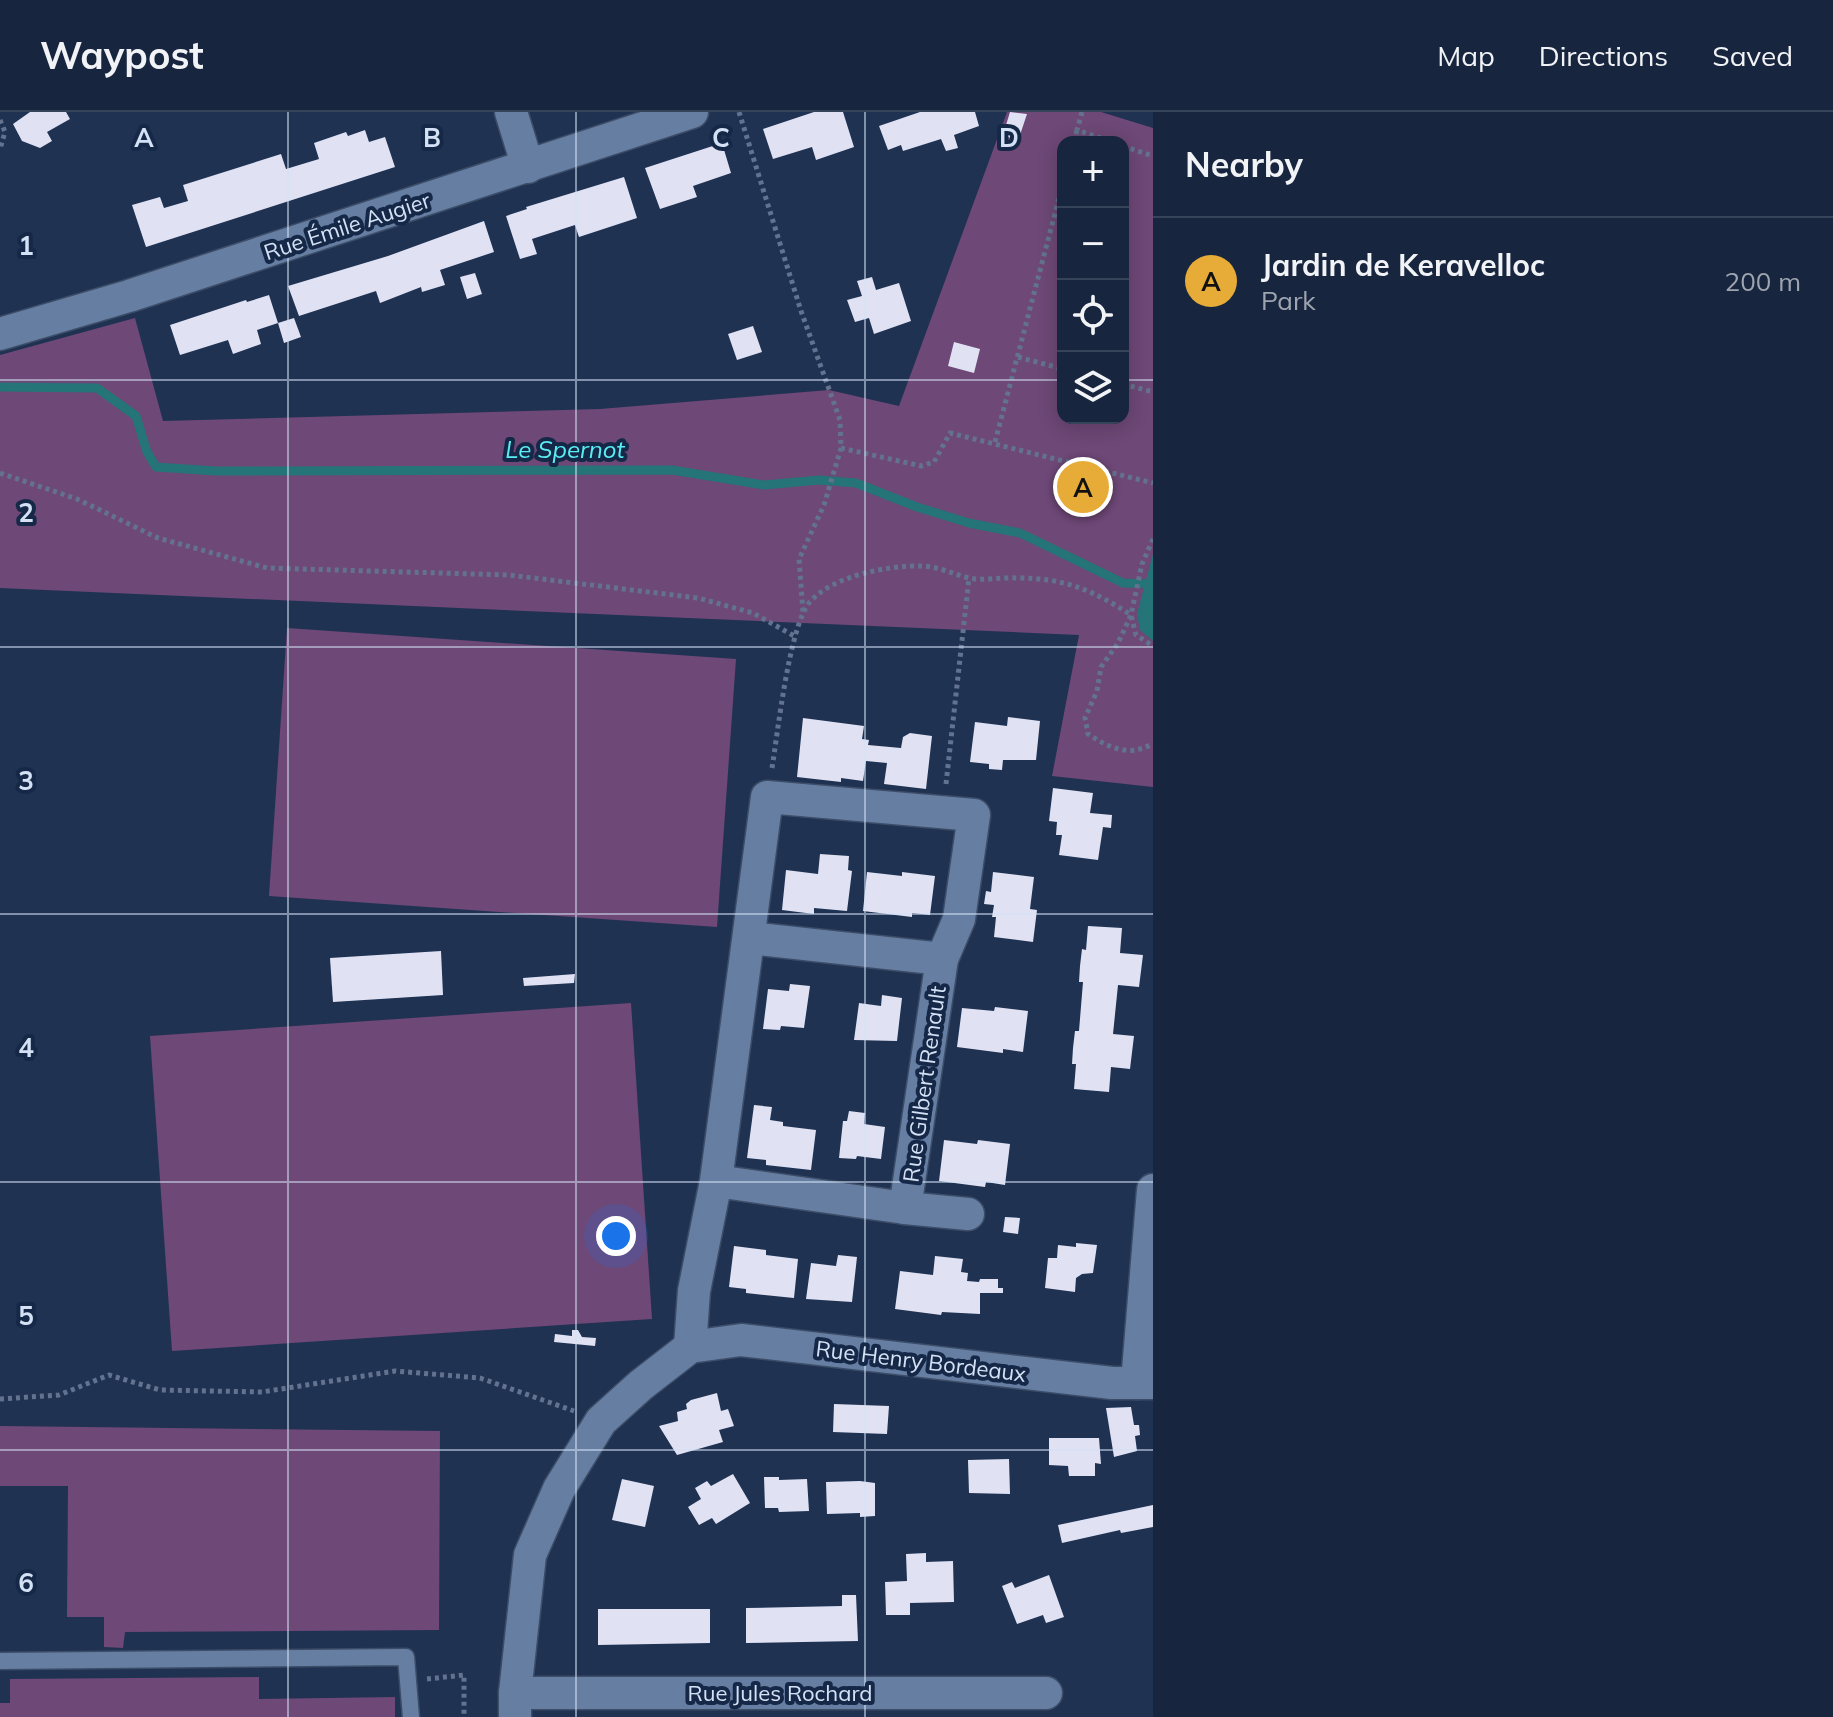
<!DOCTYPE html>
<meta charset="utf-8">
<style>
body{margin:0;font-family:Mulish,sans-serif;background:#202e45;color:#f1f3f6}
.controls{position:absolute;right:24px;top:24px;display:grid;overflow:hidden;border-radius:16px;box-shadow:0 4px 20px #0003}
.controls button{width:72px;height:72px;display:grid;place-items:center;padding:0;border:0;border-bottom:2px solid #364358;background:#17263e;color:#f1f3f6;font:40px sans-serif}
.you{position:absolute;left:616px;top:1124px;width:28px;height:28px;margin:-20px;border:6px solid #fff;border-radius:50%;background:#1a73e8;box-shadow:0 0 0 12px #1a73e833}
.badge{display:grid;place-items:center;width:52px;height:52px;border-radius:50%;background:#e7ac37;color:#111;font-size:26px;font-weight:700}
.pin{position:absolute;translate:-50% -50%;border:4px solid #fff;box-shadow:0 2px 8px #0006}
.list{margin:0;padding:0;list-style:none}
h2{display:flex;justify-content:space-between;align-items:center;height:104px;margin:0;padding:0 32px;font-size:34px}
h2 small{font-size:26px;font-weight:400;color:#9ea5b0}
.list li{display:grid;grid-template-columns:52px 1fr auto;gap:24px;align-items:center;box-sizing:border-box;height:128px;padding:0 32px;border-top:2px solid #364358}
.list b{display:block;font-size:30px;white-space:nowrap}
.list p{margin:0;font-size:26px;white-space:nowrap;color:#9ea5b0}
.list em{font-size:26px;font-style:normal;color:#9ea5b0}
.icon{flex:none;width:44px;height:44px;fill:none;stroke:currentColor;stroke-width:2;stroke-linecap:round;stroke-linejoin:round}
.map{position:relative;flex:none;width:1153px;height:1605px;overflow:hidden}
header{display:flex;align-items:center;gap:48px;box-sizing:border-box;height:112px;padding:0 40px;background:#17263e;border-bottom:2px solid #364358}
header strong{font-size:38px}
nav{display:flex;gap:44px;margin-inline-start:auto;font-size:28px}
main{display:flex}
aside{flex:1;background:#17263e}
.map>svg:first-child{display:block}
</style>
<header>
<strong>Waypost</strong>
<nav><a>Map</a><a>Directions</a><a>Saved</a></nav>
</header>
<main>
<div class="map">
<svg width="1153" height="1605" viewBox="0 0 1153 1605">
<rect width="100%" height="100%" fill="#1f3252"/>
<g fill="#6e4877" fill-rule="evenodd">
<path d="M1007 0H1101L1153 16V675L1052 664 1079 523 0 476V243L135 206 163 309 600 297 829 278 899 294ZM1063 30H1123V306H1063Z"/>
<polygon points="287,516 736,547 717,815 269,784"/>
<polygon points="631,891 652,1207 172,1239 150,924"/>
<polygon points="0,1314 440,1319 439,1518 125,1520 123,1536 104,1535 104,1505 67,1505 68,1374 0,1374"/>
<polygon points="259,1565 259,1587 395,1585 395,1605 0,1605 0,1591 10,1591 10,1567"/>
</g>
<polygon fill="#257478" points="1153,442 1153,529 1140,518 1137,502"/>
<g fill="none" stroke-linecap="round" stroke-linejoin="round">
<polyline stroke="#257478" stroke-width="9" points="0,275 97,276 136,304 147,340 156,355 216,359 672,358 764,373 819,368 856,371 917,395 969,411 1020,421 1123,471 1153,472"/>
</g>
<g fill="#e0e2f4">
<polygon points="30,0 66,0 70,7 47,20 52,29 40,36 22,29 13,12"/>
<polygon points="814,0 843,0 854,35 816,48 812,35 773,47 763,17"/>
<polygon points="920,0 975,0 979,14 954,23 958,36 946,39 941,27 903,39 901,33 888,38 879,14"/>
<polygon points="1010,0 1027,2 1018,29 1003,23"/>
<polygon points="365,18 369,30 385,25 395,55 146,135 132,93 160,85 164,96 188,89 183,73 281,42 286,57 319,47 314,31 346,20 348,24"/>
<polygon points="722,31 731,61 693,74 697,85 660,97 645,56"/>
<polygon points="624,65 637,106 579,125 575,113 532,127 537,142 520,147 506,104 527,97 526,95"/>
<polygon points="484,109 494,140 440,158 445,173 422,180 421,175 380,191 376,179 299,204 288,174 388,144"/>
<polygon points="475,161 482,182 467,187 460,165"/>
<polygon points="872,165 876,178 899,171 911,209 874,222 869,206 855,210 847,188 862,184 857,169"/>
<polygon points="269,183 278,211 257,218 261,232 233,242 228,228 180,243 170,213 246,188 247,190"/>
<polygon points="294,206 301,225 284,231 278,211"/>
<polygon points="753,214 762,240 737,248 728,222"/>
<polygon points="954,230 980,237 974,261 948,254"/>
<polygon points="1008,605 1040,609 1036,648 1003,648 1002,658 989,657 989,652 970,650 975,610 1007,614"/>
<polygon points="803,606 864,614 862,627 869,628 868,633 901,636 903,625 910,621 932,624 926,677 884,672 887,651 866,649 863,669 841,666 841,670 797,665"/>
<polygon points="1053,676 1093,681 1090,701 1112,703 1111,716 1103,715 1098,748 1059,743 1062,723 1056,723 1057,710 1049,709"/>
<polygon points="820,742 849,744 848,758 852,759 847,799 814,796 814,802 782,798 786,758 818,762"/>
<polygon points="867,760 902,764 902,760 935,764 930,803 912,801 912,805 863,799"/>
<polygon points="993,760 1034,765 1030,797 1037,798 1033,830 994,825 996,805 992,805 994,793 984,792 986,779 991,780"/>
<polygon points="1088,814 1122,816 1120,841 1143,843 1139,875 1118,873 1113,922 1134,924 1130,957 1111,955 1109,980 1074,977 1076,952 1072,952 1073,936 1075,919 1079,919 1083,870 1079,870 1080,854 1082,837 1086,838"/>
<polygon points="441,839 443,883 333,890 330,846"/>
<polygon points="575,862 574,871 524,874 523,866"/>
<polygon points="790,872 810,874 804,916 781,914 780,918 763,917 768,877 789,879"/>
<polygon points="882,883 902,886 897,929 854,928 859,891 881,894"/>
<polygon points="995,895 1028,899 1023,940 1003,937 1003,941 957,935 962,896 994,899"/>
<polygon points="754,993 772,995 770,1008 783,1010 783,1014 816,1018 811,1058 766,1053 766,1048 747,1046"/>
<polygon points="849,999 865,1001 864,1012 885,1015 881,1047 857,1044 856,1047 839,1046 843,1009 847,1009"/>
<polygon points="944,1028 977,1032 978,1028 1010,1032 1005,1073 986,1070 985,1075 939,1069"/>
<polygon points="1005,1105 1020,1106 1018,1122 1003,1120"/>
<polygon points="1076,1131 1097,1133 1093,1161 1082,1162 1076,1166 1075,1180 1045,1176 1048,1146 1057,1146 1058,1133 1076,1135"/>
<polygon points="734,1134 766,1138 766,1143 798,1147 794,1186 746,1181 746,1177 729,1175"/>
<polygon points="838,1143 857,1145 852,1190 806,1187 811,1151 836,1154"/>
<polygon points="935,1144 963,1147 961,1160 968,1161 967,1169 979,1170 980,1167 998,1167 998,1176 1003,1176 1003,1181 980,1181 980,1202 942,1200 941,1203 895,1197 900,1159 933,1163"/>
<polygon points="572,1218 578,1218 582,1225 596,1226 595,1234 554,1230 555,1222 572,1224"/>
<polygon points="717,1281 721,1299 728,1297 734,1314 719,1318 723,1330 677,1343 659,1314 678,1309 677,1300 687,1297 686,1292 691,1288"/>
<polygon points="834,1292 889,1294 887,1322 833,1320"/>
<polygon points="1131,1295 1134,1313 1139,1313 1140,1323 1135,1324 1137,1339 1114,1345 1106,1296"/>
<polygon points="1049,1326 1099,1326 1101,1352 1095,1351 1095,1364 1069,1364 1068,1354 1049,1353"/>
<polygon points="1009,1347 1010,1382 969,1381 968,1348"/>
<polygon points="733,1362 750,1391 716,1412 712,1406 699,1413 688,1395 701,1387 695,1376 707,1369 711,1374"/>
<polygon points="764,1365 779,1365 779,1368 807,1367 809,1399 779,1400 778,1396 765,1396"/>
<polygon points="622,1367 654,1374 645,1415 612,1408"/>
<polygon points="860,1369 875,1371 875,1404 860,1405 860,1401 827,1402 826,1370"/>
<polygon points="1153,1393 1153,1415 1121,1421 1120,1418 1062,1431 1058,1413"/>
<polygon points="926,1441 926,1450 953,1449 954,1490 910,1491 910,1503 886,1503 885,1470 907,1469 906,1442"/>
<polygon points="1049,1463 1064,1505 1046,1511 1043,1503 1017,1512 1002,1474 1012,1470 1015,1476"/>
<polygon points="842,1483 856,1483 858,1529 746,1531 746,1496 842,1494"/>
<polygon points="598,1497 710,1497 710,1531 598,1533"/>
</g>
<g fill="none" stroke-linecap="round" stroke-linejoin="round">
<defs>
<polyline id="service" points="0,1549 406,1545 411,1605"/>
<g id="minor">
<polyline points="511,0 528,55"/>
<polyline points="0,222 129,184 692,0"/>
<polyline points="750,826 942,847"/>
<polyline points="905,1096 968,1102"/>
<polyline points="690,1235 694,1179 716,1069 767,685 974,703 959,807 942,847 905,1096 716,1069"/>
<polyline points="1137,1271 1153,1078"/>
<polyline points="515,1581 1046,1581"/>
<polyline points="515,1605 515,1581 530,1443 559,1377 601,1309 641,1273 690,1235 741,1228 1112,1271 1153,1271"/>
</g>
</defs>
<use href="#service" stroke="#3c4d68" stroke-width="19"/>
<use href="#minor" stroke="#3c4d68" stroke-width="35"/>
<g stroke="#63738f" stroke-width="5" stroke-dasharray="4 4" stroke-linecap="butt">
<polyline points="739,0 801,199 840,308 841,336 824,393 799,447 803,500"/>
<polyline points="1082,0 1077,18 1112,30"/>
<polyline points="0,8 5,20 0,37"/>
<polyline points="1074,30 1077,18"/>
<polyline points="1123,34 1153,44"/>
<polyline points="1018,245 1063,257"/>
<polyline points="1123,272 1153,280"/>
<polyline points="995,330 1063,71"/>
<polyline points="841,336 921,354 934,350 950,321 1153,371"/>
<polyline points="0,361 77,387 158,426 267,456 509,463 698,486 753,501 796,525"/>
<path d="M1153 427 1142 452 1131 503 1118 531 1101 555 1097 579 1085 606 1088 622C1109 636 1131 646 1153 631"/>
<path d="M772 656C778 619 789 517 809 491 831 464 889 453 922 454 940 455 953 462 969 466 984 469 1003 465 1018 466 1064 466 1093 478 1131 503L1136 523 1153 534"/>
<polyline points="946,672 969,466"/>
<polyline points="0,1287 59,1283 109,1263 160,1278 262,1280 395,1259 480,1266 574,1299"/>
<polyline points="427,1567 464,1563 464,1605"/>
</g>
<use href="#service" stroke="#677ea3" stroke-width="16"/>
<use href="#minor" stroke="#677ea3" stroke-width="32"/>
</g>
<path fill="none" stroke="#d4e1f5" stroke-width="2" stroke-opacity="0.55" d="M288 0V1605M576 0V1605M865 0V1605M0 268H1063M1123 268H1153M0 535H1153M0 802H1153M0 1070H1153M0 1338H1153"/>
<g text-anchor="middle" dominant-baseline="central" stroke-width="8" stroke-linejoin="round" paint-order="stroke">
<g font-size="22" fill="#d4e1f5" stroke="#152847">
<text transform="translate(347 114) rotate(-18)">Rue Émile Augier</text>
<text transform="translate(924 972) rotate(-82)">Rue Gilbert Renault</text>
<text transform="translate(921 1249) rotate(7)">Rue Henry Bordeaux</text>
<text x="780" y="1581">Rue Jules Rochard</text>
</g>
<g font-size="24" font-style="italic" fill="#5bedf4" stroke="#152847">
<text x="565" y="337">Le Spernot</text>
</g>
</g>
<g font-size="26" text-anchor="middle" font-weight="bold" fill="#d4e1f5" stroke="#152847" stroke-width="8" stroke-linejoin="round" paint-order="stroke">
<text x="144" y="35">A</text>
<text x="432" y="35">B</text>
<text x="721" y="35">C</text>
<text x="1009" y="35">D</text>
<text x="26" y="143">1</text>
<text x="26" y="410">2</text>
<text x="26" y="678">3</text>
<text x="26" y="945">4</text>
<text x="26" y="1213">5</text>
<text x="26" y="1480">6</text>
</g>
</svg>
<div class="controls">
<button>+</button>
<button>−</button>
<button><svg class="icon" aria-label="locate" viewBox="0 0 24 24"><circle cx="12" cy="12" r="6"/><path d="M12 2v4M12 18v4M2 12h4M18 12h4"/></svg></button>
<button><svg class="icon" aria-label="layers" viewBox="0 0 24 24"><path d="M12 4l9 5-9 5-9-5zM3 14l9 5 9-5"/></svg></button>
</div>
<div class="you"></div>
<div class="pin badge" style="left:1083px;top:375px">A</div>
</div>
<aside>
<h2>Nearby<small></small></h2>
<ul class="list">
<li><span class="badge">A</span><div><b>Jardin de Keravelloc</b><p>Park</p></div><em>200 m</em></li>
</ul>
</aside>
</main>
